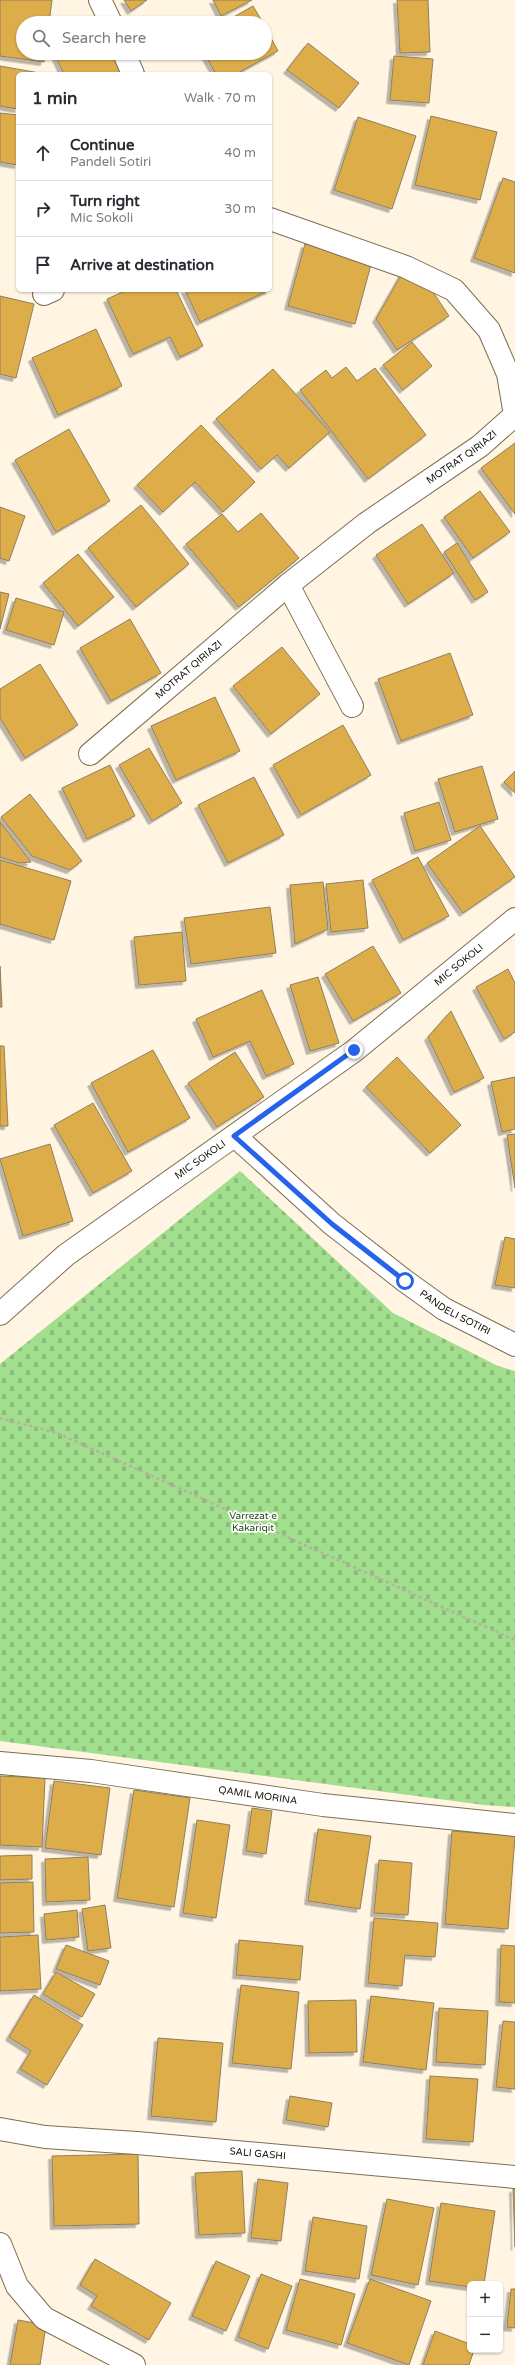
<!DOCTYPE html>
<meta charset="utf-8">
<style>
body{margin:0;font-family:"Varela Round",sans-serif;background:#f2f2f3;color:#2b2b33}
.controls{position:absolute;right:12px;bottom:12px;display:grid;overflow:hidden;border-radius:6px;box-shadow:0 1px 3px #0004}
.controls button{width:36px;height:36px;display:grid;place-items:center;padding:0;border:0;border-bottom:1px solid #e1e1e2;background:#fff;color:#2b2b33;font:20px sans-serif}
.stop{position:absolute;width:12px;height:12px;margin:-9px;border:3px solid #2563eb;border-radius:50%;background:#fff}
.stop.end{background:#2563eb;border-color:#fff;box-shadow:0 1px 4px #0008}
.list{margin:0;padding:0;list-style:none}
h2{display:flex;justify-content:space-between;align-items:center;height:52px;margin:0;padding:0 16px;font-size:17px}
h2 small{font-size:13px;font-weight:400;color:#7c7c81}
.list li{display:grid;grid-template-columns:26px 1fr auto;gap:12px;align-items:center;box-sizing:border-box;height:56px;padding:0 16px;border-top:1px solid #e1e1e2}
.list b{display:block;font-size:15px;white-space:nowrap}
.list p{margin:0;font-size:13px;white-space:nowrap;color:#7c7c81}
.list em{font-size:13px;font-style:normal;color:#7c7c81}
.icon{flex:none;width:22px;height:22px;fill:none;stroke:currentColor;stroke-width:2;stroke-linecap:round;stroke-linejoin:round}
.map{position:relative;flex:none;width:515px;height:2365px;overflow:hidden}
.search{position:absolute;background:#fff;box-shadow:0 1px 3px #0004;left:16px;top:16px;width:256px;height:44px;display:flex;align-items:center;gap:10px;box-sizing:border-box;padding:0 14px;border-radius:22px;color:#7c7c81;font-size:15px}
.panel{position:absolute;background:#fff;box-shadow:0 1px 3px #0004;left:16px;top:72px;width:256px;height:220px;border-radius:6px}
.map>svg:first-child{display:block}
</style>
<div class="map">
<svg width="515" height="2365" viewBox="0 0 515 2365">
<defs>
<pattern id="cemetery-stones" width="16" height="16" patternUnits="userSpaceOnUse"><rect width="16" height="16" fill="#a1de8d"/><path d="M2 7V4a2 2 0 0 1 4 0v3zM10 15v-3a2 2 0 0 1 4 0v3z" fill="#8abd78"/></pattern>
<filter id="shadow"><feDropShadow dx="-3.5" dy="3.5" stdDeviation="0" flood-color="#0004"/></filter>
</defs>
<rect width="100%" height="100%" fill="#fff5e2"/>
<polygon fill="url(#cemetery-stones)" points="240,1171 393,1313 498,1366 515,1371 515,1807 484,1805 0,1741 0,1364"/>
<g fill="#dcad4a" stroke="#8e7f63" filter="url(#shadow)">
<polygon points="0,0 52,0 49,23 23,23 23,53 45,53 44,62 0,56"/>
<polygon points="124,0 147,0 131,11"/>
<polygon points="213,0 252,0 221,16"/>
<polygon points="397,0 428,0 430,52 400,53"/>
<polygon points="253,6 263,23 223,23"/>
<polygon points="265,27 278,51 236,74 216,74 204,53 265,53"/>
<polygon points="308,43 359,83 339,108 287,70"/>
<polygon points="54,53 116,53 126,74 64,74"/>
<polygon points="394,56 433,59 429,103 390,100"/>
<polygon points="0,66 45,74 18,74 18,109 0,106"/>
<polygon points="0,113 18,115 18,165 0,162"/>
<polygon points="431,116 497,132 480,200 415,185"/>
<polygon points="358,117 416,136 392,209 334,190"/>
<polygon points="503,178 515,182 515,273 474,258"/>
<polygon points="305,244 372,261 355,324 288,306"/>
<polygon points="404,270 427,283 449,316 397,350 376,319"/>
<polygon points="127,290 176,290 203,346 180,357 170,337 133,354 107,299"/>
<polygon points="185,290 270,290 200,322"/>
<polygon points="0,296 34,304 16,378 0,374"/>
<polygon points="96,329 122,386 58,415 32,358"/>
<polygon points="412,342 432,366 403,390 383,365"/>
<polygon points="346,367 357,381 375,368 426,435 368,479 300,390 326,370 332,378"/>
<polygon points="273,369 330,432 289,468 277,455 261,469 216,419"/>
<polygon points="201,425 255,482 223,512 195,482 163,512 137,485"/>
<polygon points="69,429 110,501 56,532 15,460"/>
<polygon points="515,443 515,514 481,468"/>
<polygon points="480,491 510,532 473,558 444,517"/>
<polygon points="141,505 189,564 136,607 88,548"/>
<polygon points="0,507 25,516 9,561 0,558"/>
<polygon points="261,513 299,558 239,607 186,544 222,514 238,532"/>
<polygon points="422,524 454,573 408,604 376,555"/>
<polygon points="457,543 488,592 475,600 444,552"/>
<polygon points="78,554 114,597 78,626 43,583"/>
<polygon points="0,592 9,594 0,629"/>
<polygon points="16,598 64,612 54,645 6,630"/>
<polygon points="130,619 161,673 111,701 80,648"/>
<polygon points="282,647 320,694 271,734 233,686"/>
<polygon points="450,653 473,715 401,741 378,679"/>
<polygon points="40,664 78,725 25,758 0,718 0,689"/>
<polygon points="215,697 240,751 176,780 151,726"/>
<polygon points="343,725 371,775 301,815 273,765"/>
<polygon points="149,748 182,803 152,821 119,765"/>
<polygon points="110,765 135,816 87,839 62,788"/>
<polygon points="482,766 498,819 455,832 438,779"/>
<polygon points="515,771 515,793 504,782"/>
<polygon points="254,777 284,835 228,863 198,805"/>
<polygon points="30,794 82,861 70,870 32,856 1,817"/>
<polygon points="439,802 451,840 415,851 404,813"/>
<polygon points="0,822 31,862 19,863 0,857"/>
<polygon points="480,826 515,877 463,913 427,863"/>
<polygon points="418,857 449,916 403,940 372,880"/>
<polygon points="0,860 71,881 54,940 0,924"/>
<polygon points="363,880 368,928 331,932 326,884"/>
<polygon points="323,882 328,929 295,944 290,885"/>
<polygon points="270,907 276,953 191,964 184,918"/>
<polygon points="182,932 186,981 139,985 134,937"/>
<polygon points="373,946 401,993 353,1021 325,974"/>
<polygon points="0,966 2,1007 0,1007"/>
<polygon points="508,969 515,983 515,1032 504,1039 476,987"/>
<polygon points="318,977 339,1043 310,1051 290,985"/>
<polygon points="262,990 294,1064 266,1076 250,1041 213,1057 196,1019"/>
<polygon points="451,1011 484,1078 454,1092 428,1037"/>
<polygon points="0,1046 4,1046 8,1126 0,1126"/>
<polygon points="153,1050 190,1118 128,1152 91,1083"/>
<polygon points="235,1052 264,1097 217,1127 188,1083"/>
<polygon points="397,1057 461,1125 430,1153 366,1087"/>
<polygon points="515,1077 515,1129 502,1132 491,1082"/>
<polygon points="93,1103 132,1171 93,1193 54,1125"/>
<polygon points="515,1134 515,1188 507,1135"/>
<polygon points="50,1144 73,1221 23,1236 0,1159"/>
<polygon points="505,1237 515,1239 515,1288 495,1285"/>
<polygon points="0,1776 45,1778 42,1847 0,1845"/>
<polygon points="54,1781 110,1788 101,1855 45,1848"/>
<polygon points="134,1790 190,1798 174,1907 117,1898"/>
<polygon points="252,1808 272,1811 266,1854 246,1851"/>
<polygon points="197,1820 230,1825 216,1918 183,1913"/>
<polygon points="318,1829 371,1836 360,1909 308,1901"/>
<polygon points="452,1831 515,1836 508,1929 445,1924"/>
<polygon points="32,1855 32,1879 0,1880 0,1856"/>
<polygon points="88,1857 90,1900 46,1902 45,1859"/>
<polygon points="379,1860 412,1863 408,1915 374,1913"/>
<polygon points="33,1882 34,1932 0,1933 0,1883"/>
<polygon points="105,1905 111,1948 88,1951 82,1909"/>
<polygon points="77,1910 79,1937 46,1940 44,1914"/>
<polygon points="374,1918 438,1923 435,1957 405,1955 402,1986 368,1983"/>
<polygon points="38,1935 41,1989 0,1991 0,1937"/>
<polygon points="239,1940 303,1946 300,1980 236,1975"/>
<polygon points="66,1945 109,1961 100,1985 56,1969"/>
<polygon points="501,1945 515,1946 515,2003 499,2002"/>
<polygon points="56,1972 95,1994 82,2017 43,1994"/>
<polygon points="241,1985 299,1992 291,2069 232,2063"/>
<polygon points="34,1995 83,2025 47,2085 20,2069 31,2051 9,2037"/>
<polygon points="371,1996 434,2003 426,2070 363,2062"/>
<polygon points="356,2000 357,2052 309,2053 308,2001"/>
<polygon points="439,2008 488,2011 485,2065 436,2062"/>
<polygon points="503,2021 515,2022 515,2089 496,2087"/>
<polygon points="158,2038 223,2043 216,2122 151,2116"/>
<polygon points="430,2076 478,2079 473,2142 426,2139"/>
<polygon points="290,2096 332,2103 328,2127 286,2120"/>
<polygon points="138,2154 139,2224 54,2226 52,2156"/>
<polygon points="242,2171 245,2233 199,2235 195,2173"/>
<polygon points="258,2179 288,2183 281,2241 251,2238"/>
<polygon points="513,2189 515,2189 515,2247"/>
<polygon points="387,2199 434,2208 418,2285 371,2275"/>
<polygon points="441,2203 495,2211 484,2284 470,2284 470,2287 429,2281"/>
<polygon points="313,2217 367,2226 359,2279 305,2271"/>
<polygon points="95,2259 171,2303 149,2340 91,2306 97,2296 80,2285"/>
<polygon points="216,2261 250,2276 226,2331 192,2316"/>
<polygon points="261,2274 292,2286 268,2349 238,2337"/>
<polygon points="300,2279 355,2294 341,2345 286,2330"/>
<polygon points="370,2279 431,2301 409,2365 347,2343"/>
<polygon points="511,2289 515,2289 515,2328 507,2327"/>
<polygon points="18,2320 46,2325 40,2365 10,2365"/>
<polygon points="435,2331 470,2344 470,2350 474,2350 469,2365 423,2365"/>
</g>
<g fill="none" stroke-linecap="round" stroke-linejoin="round">
<defs>
<g id="street">
<polyline points="100,0 111,23"/>
<polyline points="124,53 133,74"/>
<polyline points="44,294 53,290"/>
<polyline points="288,585 352,706"/>
<path id="s1" d="M90 754 288 585 367 523 480 446 515 415 508 374 489 330 454 290 406 267 270 219"/>
<path id="s2" d="M235 1136 332 1224 405 1281 444 1309 515 1345"/>
<path id="s3" d="M0 1314 66 1255 354 1051 515 919"/>
<path id="s4" d="M0 1763 91 1771 323 1805 515 1825"/>
<path id="s5" d="M0 2129 45 2137 137 2143 515 2177"/>
<polyline points="0,2244 17,2286 44,2318 134,2365"/>
</g>
</defs>
<use href="#street" stroke="#7d6e52" stroke-width="24"/>
<polyline stroke="#b7af9f" stroke-width="2.5" stroke-dasharray="3 3" stroke-linecap="butt" points="0,1418 57,1433 515,1640"/>
<use href="#street" stroke="#fff" stroke-width="22"/>
</g>
<g fill="none" stroke-linecap="round" stroke-linejoin="round">
<polyline stroke="#2563eb" stroke-width="5" points="354,1050 234,1136 332,1224 405,1281"/>
</g>
<g text-anchor="middle" dominant-baseline="central" stroke-width="3.5" stroke-linejoin="round" paint-order="stroke">
<g font-size="10" fill="#120d04" stroke="#fff">
<text stroke="none"><textPath href="#s1" startOffset="476">MOTRAT QIRIAZI</textPath></text>
<text stroke="none"><textPath href="#s1" startOffset="130">MOTRAT QIRIAZI</textPath></text>
<text stroke="none"><textPath href="#s3" startOffset="577">MIC SOKOLI</textPath></text>
<text stroke="none"><textPath href="#s3" startOffset="253">MIC SOKOLI</textPath></text>
<text stroke="none"><textPath href="#s2" startOffset="283">PANDELI SOTIRI</textPath></text>
<text stroke="none"><textPath href="#s4" startOffset="260">QAMIL MORINA</textPath></text>
<text stroke="none"><textPath href="#s5" startOffset="259">SALI GASHI</textPath></text>
</g>
<g font-size="10" fill="#234a13" stroke="#fff">
<text x="253" y="1516">Varrezat e<tspan x="253" dy="12">Kakariqit</tspan></text>
</g>
</g>
</svg>
<div class="controls">
<button>+</button>
<button>−</button>
</div>
<div class="stop" style="left:405px;top:1281px"></div>
<div class="stop end" style="left:354px;top:1050px"></div>
<div class="search"><svg class="icon" aria-label="search" viewBox="0 0 24 24"><circle cx="10" cy="10" r="6"/><path d="M15 15l6 6"/></svg>Search here</div>
<section class="panel">
<h2>1 min<small>Walk · 70 m</small></h2>
<ul class="list">
<li><svg class="icon" aria-label="ahead" viewBox="0 0 24 24"><path d="M12 20V5M6 11l6-6 6 6"/></svg><div><b>Continue</b><p>Pandeli Sotiri</p></div><em>40 m</em></li>
<li><svg class="icon" aria-label="right" viewBox="0 0 24 24"><path d="M7 20v-9h11M14 6l5 5-5 5"/></svg><div><b>Turn right</b><p>Mic Sokoli</p></div><em>30 m</em></li>
<li><svg class="icon" aria-label="arrive" viewBox="0 0 24 24"><path d="M6 21V4h12l-3 4 3 4H6"/></svg><div><b>Arrive at destination</b></div></li>
</ul>
</section>
</div>
